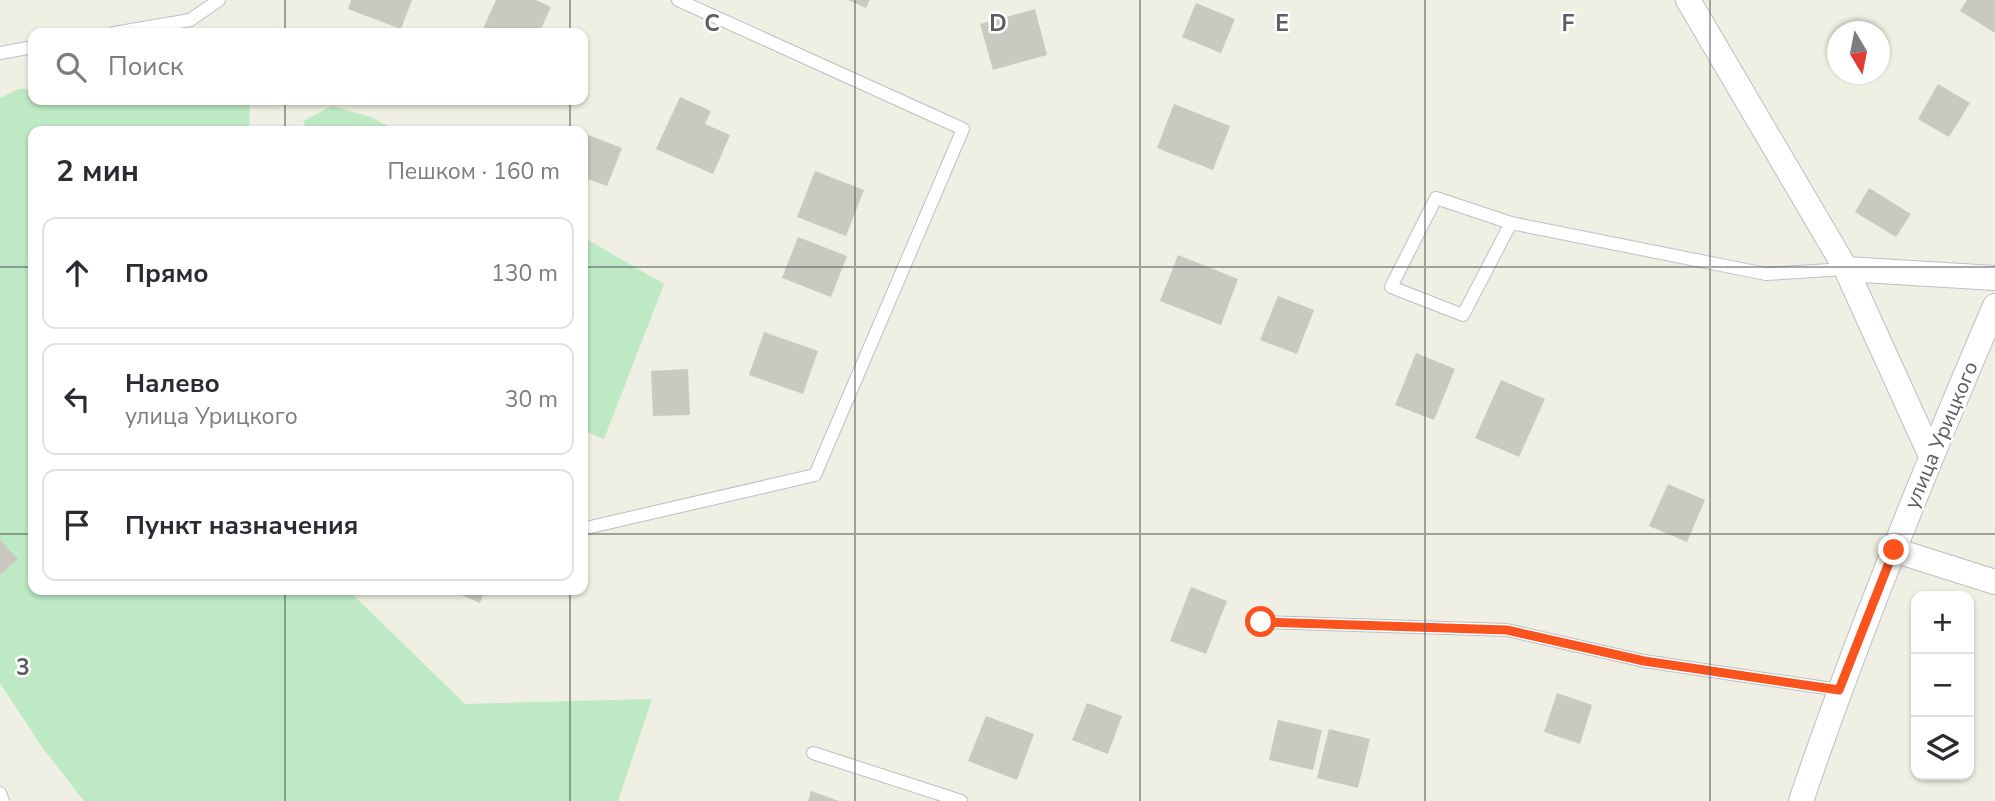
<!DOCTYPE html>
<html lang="ru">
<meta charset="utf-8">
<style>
body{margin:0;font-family:"Nunito Sans",sans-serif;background:#f2f2f3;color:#2b2b33}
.controls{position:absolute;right:21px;bottom:21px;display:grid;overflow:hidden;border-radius:14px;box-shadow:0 2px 5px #0004}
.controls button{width:63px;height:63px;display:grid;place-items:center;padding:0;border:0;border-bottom:2px solid #e1e1e2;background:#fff;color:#2b2b33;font:35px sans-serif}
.compass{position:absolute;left:1827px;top:21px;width:63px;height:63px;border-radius:50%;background:#fff;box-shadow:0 2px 5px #0004;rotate:170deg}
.stop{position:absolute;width:21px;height:21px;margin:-16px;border:5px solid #fa531e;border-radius:50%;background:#fff}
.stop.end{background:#fa531e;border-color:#fff;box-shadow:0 2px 7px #0008}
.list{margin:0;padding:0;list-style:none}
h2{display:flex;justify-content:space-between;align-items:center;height:91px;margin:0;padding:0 28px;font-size:30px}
h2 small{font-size:23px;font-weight:400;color:#7c7c81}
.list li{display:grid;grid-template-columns:46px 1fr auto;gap:21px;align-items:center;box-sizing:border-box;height:112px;margin:0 14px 14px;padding:0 14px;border:2px solid #e1e1e2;border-radius:14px}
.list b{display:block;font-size:26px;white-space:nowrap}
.list p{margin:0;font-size:23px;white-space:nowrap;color:#7c7c81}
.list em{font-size:23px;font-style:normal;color:#7c7c81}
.icon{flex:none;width:38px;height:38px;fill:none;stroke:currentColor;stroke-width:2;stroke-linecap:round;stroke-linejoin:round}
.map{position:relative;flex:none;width:1995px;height:801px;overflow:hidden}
.search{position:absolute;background:#fff;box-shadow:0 2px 5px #0004;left:28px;top:28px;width:560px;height:77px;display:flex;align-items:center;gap:18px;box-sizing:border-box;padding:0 24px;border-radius:14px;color:#7c7c81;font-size:26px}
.panel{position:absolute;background:#fff;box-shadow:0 2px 5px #0004;left:28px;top:126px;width:560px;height:469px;border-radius:14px}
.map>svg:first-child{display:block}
</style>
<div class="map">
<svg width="1995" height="801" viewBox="0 0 1995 801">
<rect width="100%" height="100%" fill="#efefe3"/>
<g fill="#bde9c4">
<polygon points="19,89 33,89 33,100 250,101 249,131 33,131 33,590 348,590 465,704 652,699 618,801 84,801 42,747 0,683 0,98"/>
<polygon points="332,106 371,117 397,131 308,131 303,121"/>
<polygon points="583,237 664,284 604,439 583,430"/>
</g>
<g fill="#cac9c0">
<polygon points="351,0 412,0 401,29 348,9"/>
<polygon points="496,0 536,0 551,7 539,33 493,33 483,29"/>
<polygon points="848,0 870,0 866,8"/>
<polygon points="1967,0 1995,0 1995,33 1960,11"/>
<polygon points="1196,3 1235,19 1221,53 1182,37"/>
<polygon points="1035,9 1047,55 993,70 980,24"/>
<polygon points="1938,84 1970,103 1949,137 1918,119"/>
<polygon points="680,97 711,111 705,124 730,135 713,174 656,149"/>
<polygon points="1174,104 1230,126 1213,170 1157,148"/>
<polygon points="583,133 622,148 607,186 583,177"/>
<polygon points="815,171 864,190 846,236 797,217"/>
<polygon points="1869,188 1911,214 1896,237 1855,212"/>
<polygon points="798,237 847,256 831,297 782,278"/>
<polygon points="1178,255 1238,279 1221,325 1160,301"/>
<polygon points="1278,296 1314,310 1297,354 1260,340"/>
<polygon points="764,332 818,351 803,394 749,375"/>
<polygon points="1416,353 1455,369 1434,420 1395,405"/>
<polygon points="688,369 690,415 653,416 651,371"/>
<polygon points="1501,380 1545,399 1519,457 1475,438"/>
<polygon points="1668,484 1705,500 1687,542 1649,526"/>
<polygon points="0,540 18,559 0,575"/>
<polygon points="1191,587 1227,601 1206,654 1170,641"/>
<polygon points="450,590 485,590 480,603"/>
<polygon points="1557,693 1592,705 1580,744 1544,732"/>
<polygon points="1087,703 1122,716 1108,754 1072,740"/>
<polygon points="986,716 1034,734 1017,780 968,761"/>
<polygon points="1278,720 1322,730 1313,770 1269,760"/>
<polygon points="1329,729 1370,739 1358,788 1317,778"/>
<polygon points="811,791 839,801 808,801"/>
</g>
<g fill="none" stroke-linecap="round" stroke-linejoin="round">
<defs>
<g id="service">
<polyline points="114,33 190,20 219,0"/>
<polyline points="0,53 33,47"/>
<polyline points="1511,223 1463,315 1391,287 1436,198 1511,223 1766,274 1846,269"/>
<polyline points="586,528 815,475 963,129 678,0"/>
<polyline points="1261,622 1507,630 1644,661 1839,690"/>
<polyline points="813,753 961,801"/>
<polyline points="0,793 3,801"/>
</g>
<g id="minor">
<polyline points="1688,0 1846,269 1995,278"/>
<polyline points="1846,269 1931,456"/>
<polyline points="1894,550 1995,582"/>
<path d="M1801 801C1858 633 1925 469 1995 306"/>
</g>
</defs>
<use href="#service" stroke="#bdbfc5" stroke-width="14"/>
<use href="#minor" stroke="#bdbfc5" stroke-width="26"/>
<use href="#service" stroke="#fff" stroke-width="12"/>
<use href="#minor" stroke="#fff" stroke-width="24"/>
</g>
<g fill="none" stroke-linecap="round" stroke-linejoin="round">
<polyline stroke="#fa531e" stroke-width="9" points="1261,622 1507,630 1644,661 1839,690 1894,550"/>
</g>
<path fill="none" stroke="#5b5e65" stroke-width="2" stroke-opacity="0.55" d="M285 0V33M570 0V33M855 0V801M1140 0V801M1425 0V801M1710 0V801M285 100V131M570 100V131M0 267H33M583 267H1995M0 534H33M583 534H1995M285 590V801M570 590V801"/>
<g text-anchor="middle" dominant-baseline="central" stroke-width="5" stroke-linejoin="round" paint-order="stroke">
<g font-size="21" fill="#5b5e65" stroke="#fff">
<text transform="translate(1941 435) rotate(-67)">улица Урицкого</text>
</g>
</g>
<g font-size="23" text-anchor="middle" font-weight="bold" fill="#5b5e65" stroke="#fff" stroke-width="5" stroke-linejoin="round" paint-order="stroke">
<text x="712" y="31">C</text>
<text x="998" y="31">D</text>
<text x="1282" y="31">E</text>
<text x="1568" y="31">F</text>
<text x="23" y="675">3</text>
</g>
</svg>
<div class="controls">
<button>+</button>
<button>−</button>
<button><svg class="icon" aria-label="layers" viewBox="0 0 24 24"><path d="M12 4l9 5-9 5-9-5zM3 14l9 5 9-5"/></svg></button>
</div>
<svg class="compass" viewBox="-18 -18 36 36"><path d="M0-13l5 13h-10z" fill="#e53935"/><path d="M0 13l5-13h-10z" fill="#7c7c81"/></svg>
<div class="stop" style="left:1261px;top:622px"></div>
<div class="stop end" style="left:1894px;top:550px"></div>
<div class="search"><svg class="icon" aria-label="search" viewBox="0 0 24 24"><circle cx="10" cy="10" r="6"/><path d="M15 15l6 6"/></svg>Поиск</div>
<section class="panel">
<h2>2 мин<small>Пешком · 160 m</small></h2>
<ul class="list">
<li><svg class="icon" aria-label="ahead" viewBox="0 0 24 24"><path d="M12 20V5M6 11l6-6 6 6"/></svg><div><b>Прямо</b></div><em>130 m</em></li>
<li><svg class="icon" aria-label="left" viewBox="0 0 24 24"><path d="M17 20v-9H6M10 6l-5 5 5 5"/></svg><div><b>Налево</b><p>улица Урицкого</p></div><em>30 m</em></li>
<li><svg class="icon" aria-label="arrive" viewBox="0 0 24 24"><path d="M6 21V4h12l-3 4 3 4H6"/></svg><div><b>Пункт назначения</b></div></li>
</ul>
</section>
</div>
